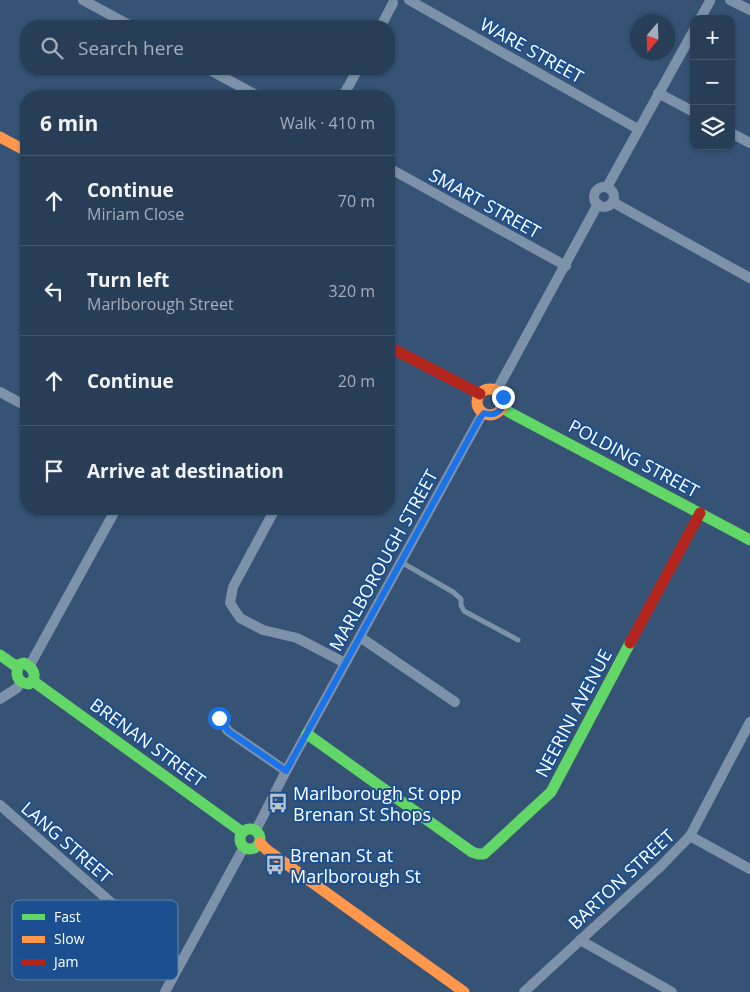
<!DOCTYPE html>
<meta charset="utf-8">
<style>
body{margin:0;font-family:"Open Sans",sans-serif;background:#30455d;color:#f1f3f6}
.controls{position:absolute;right:15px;top:15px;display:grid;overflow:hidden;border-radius:10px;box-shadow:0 1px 4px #0004}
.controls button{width:45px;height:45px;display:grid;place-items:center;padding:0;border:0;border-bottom:1px solid #44576d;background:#283e57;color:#f1f3f6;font:25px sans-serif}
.compass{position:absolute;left:630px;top:15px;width:45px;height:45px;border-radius:50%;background:#283e57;box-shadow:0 1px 4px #0004;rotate:199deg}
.stop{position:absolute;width:15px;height:15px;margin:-11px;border:4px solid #1a73e8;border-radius:50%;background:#fff}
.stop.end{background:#1a73e8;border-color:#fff;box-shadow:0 1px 5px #0008}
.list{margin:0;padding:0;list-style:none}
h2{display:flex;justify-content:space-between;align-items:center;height:65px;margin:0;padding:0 20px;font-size:21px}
h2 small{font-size:16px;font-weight:400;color:#a5aeba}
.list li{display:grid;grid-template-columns:32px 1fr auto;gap:15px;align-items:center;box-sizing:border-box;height:90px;padding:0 20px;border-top:1px solid #44576d}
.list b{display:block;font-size:19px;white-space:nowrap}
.list p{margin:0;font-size:16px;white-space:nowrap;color:#a5aeba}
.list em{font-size:16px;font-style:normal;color:#a5aeba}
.icon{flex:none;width:28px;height:28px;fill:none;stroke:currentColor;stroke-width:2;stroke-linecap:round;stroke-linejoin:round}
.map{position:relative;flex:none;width:750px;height:992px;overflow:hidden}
.search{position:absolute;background:#283e57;box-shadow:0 1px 4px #0004;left:20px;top:20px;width:375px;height:55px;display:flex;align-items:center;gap:12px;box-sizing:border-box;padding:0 18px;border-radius:20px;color:#a5aeba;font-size:19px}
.panel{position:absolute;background:#283e57;box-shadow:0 1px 4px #0004;left:20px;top:90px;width:375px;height:425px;border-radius:20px}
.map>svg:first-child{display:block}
</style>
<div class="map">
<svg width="750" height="992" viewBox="0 0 750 992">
<rect width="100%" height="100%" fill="#365274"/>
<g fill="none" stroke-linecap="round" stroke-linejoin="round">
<polyline stroke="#7d92a8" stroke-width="5" points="401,562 453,592 461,599 461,605 464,611 518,640"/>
<g stroke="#7d92a8" stroke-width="10">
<polyline points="83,0 131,26"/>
<polyline points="409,0 638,129"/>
<polyline points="730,0 750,10"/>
<polyline points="700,19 710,1"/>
<polyline points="381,26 393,3"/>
<polyline points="208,69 258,96"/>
<polyline points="658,93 694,112"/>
<polyline points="343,96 358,69"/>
<polyline points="731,133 750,143"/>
<polyline points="389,168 566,266"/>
<polyline points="607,187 694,30"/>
<circle cx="604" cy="197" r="10"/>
<polyline points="613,201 618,205 750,278"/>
<polyline points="497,390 598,204"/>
<polyline points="0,392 26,406"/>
<polyline points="275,509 233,587 230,603 240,618 263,630 297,638 345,663"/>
<polyline points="360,637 455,702"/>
<polyline points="30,665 116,509"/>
<polyline points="0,699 17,688 20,683"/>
<polyline points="219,718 228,731 286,771"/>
<polyline points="0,805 180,963"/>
<polyline points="256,830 286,771 480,418 484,413"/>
<polyline points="690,836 750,869"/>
<polyline points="580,940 672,992"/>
<polyline points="165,992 244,847"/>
<polyline points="524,992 661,866 690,836 750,722"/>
</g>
<g stroke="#63d668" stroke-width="11">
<polyline points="503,407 509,412 750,540"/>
<polyline points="0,655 17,667"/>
<path d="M24 663C33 668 39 676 29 684 17 683 14 673 20 664Z"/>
<polyline points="33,681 242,832"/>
<polyline points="307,734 472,852 478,854 484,854 551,792 630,643"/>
<circle cx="250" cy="839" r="10"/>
</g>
<g stroke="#ff974d" stroke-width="11">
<polyline points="0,137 26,151"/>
<circle cx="490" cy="402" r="13"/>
<polyline points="260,843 267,850 464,992"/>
</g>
<g stroke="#b3261e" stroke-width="11">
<polyline points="389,347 480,394"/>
<polyline points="630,643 700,513"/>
</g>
</g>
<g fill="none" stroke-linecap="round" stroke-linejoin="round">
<path stroke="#1a73e8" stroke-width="6" d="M219 718 228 731 286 771 480 418 484 413C496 417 505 410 503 397"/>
</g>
<defs>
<symbol id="bus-bare" viewBox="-9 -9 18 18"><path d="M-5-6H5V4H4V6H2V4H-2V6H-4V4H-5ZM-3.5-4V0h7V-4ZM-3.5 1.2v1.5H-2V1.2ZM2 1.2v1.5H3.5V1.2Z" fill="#b9c2ce" stroke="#1b4f8f" stroke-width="2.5" paint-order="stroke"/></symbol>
</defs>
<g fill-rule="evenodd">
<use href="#bus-bare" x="264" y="789" width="28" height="28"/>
<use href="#bus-bare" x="261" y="851" width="28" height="28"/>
</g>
<g text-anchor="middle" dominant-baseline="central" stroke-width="4" stroke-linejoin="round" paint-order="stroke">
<g font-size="18" fill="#fff" stroke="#1b4f8f">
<text transform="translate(532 50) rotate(29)">WARE STREET</text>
<text transform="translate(485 203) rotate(29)">SMART STREET</text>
<text transform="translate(634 458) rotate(28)">POLDING STREET</text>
<text transform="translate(383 560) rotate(-61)">MARLBOROUGH STREET</text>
<text transform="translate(573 713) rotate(-62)">NEERINI AVENUE</text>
<text transform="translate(148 742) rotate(36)">BRENAN STREET</text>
<text transform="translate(67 842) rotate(41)">LANG STREET</text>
<text transform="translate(621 879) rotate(-43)">BARTON STREET</text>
</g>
<g font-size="18" fill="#fff" stroke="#1b4f8f" text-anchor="start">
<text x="293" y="793">Marlborough St opp<tspan x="293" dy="21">Brenan St Shops</tspan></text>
<text x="290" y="855">Brenan St at<tspan x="290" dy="21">Marlborough St</tspan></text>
</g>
</g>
<rect x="12" y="900" width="166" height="80" rx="8" fill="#1b4f8f" stroke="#5f84b1" stroke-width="1"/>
<rect x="22" y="914" width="23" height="6" fill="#63d668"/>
<rect x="22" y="936" width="23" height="7" fill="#ff974d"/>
<rect x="22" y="959" width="23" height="6" fill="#b3261e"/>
<g font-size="14" fill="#fff">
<text x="54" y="922">Fast</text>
<text x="54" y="944">Slow</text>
<text x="54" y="967">Jam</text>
</g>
</svg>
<div class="controls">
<button>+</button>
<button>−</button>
<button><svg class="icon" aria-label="layers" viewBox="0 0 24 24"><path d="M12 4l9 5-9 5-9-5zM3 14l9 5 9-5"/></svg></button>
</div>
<svg class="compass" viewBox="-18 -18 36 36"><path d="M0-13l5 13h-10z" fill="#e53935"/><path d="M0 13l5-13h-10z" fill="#a5aeba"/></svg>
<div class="stop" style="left:219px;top:718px"></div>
<div class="stop end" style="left:503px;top:397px"></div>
<div class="search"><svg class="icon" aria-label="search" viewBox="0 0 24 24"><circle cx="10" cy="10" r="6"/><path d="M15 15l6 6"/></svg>Search here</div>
<section class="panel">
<h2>6 min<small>Walk · 410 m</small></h2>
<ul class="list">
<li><svg class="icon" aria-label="ahead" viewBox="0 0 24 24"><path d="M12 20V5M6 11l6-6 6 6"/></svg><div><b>Continue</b><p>Miriam Close</p></div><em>70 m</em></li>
<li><svg class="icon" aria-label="left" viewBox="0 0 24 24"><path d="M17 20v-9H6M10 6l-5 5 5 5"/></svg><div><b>Turn left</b><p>Marlborough Street</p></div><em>320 m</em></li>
<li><svg class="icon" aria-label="ahead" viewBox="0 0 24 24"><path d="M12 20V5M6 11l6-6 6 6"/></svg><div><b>Continue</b></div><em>20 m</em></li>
<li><svg class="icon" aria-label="arrive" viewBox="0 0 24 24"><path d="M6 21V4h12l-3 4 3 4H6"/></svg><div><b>Arrive at destination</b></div></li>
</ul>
</section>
</div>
